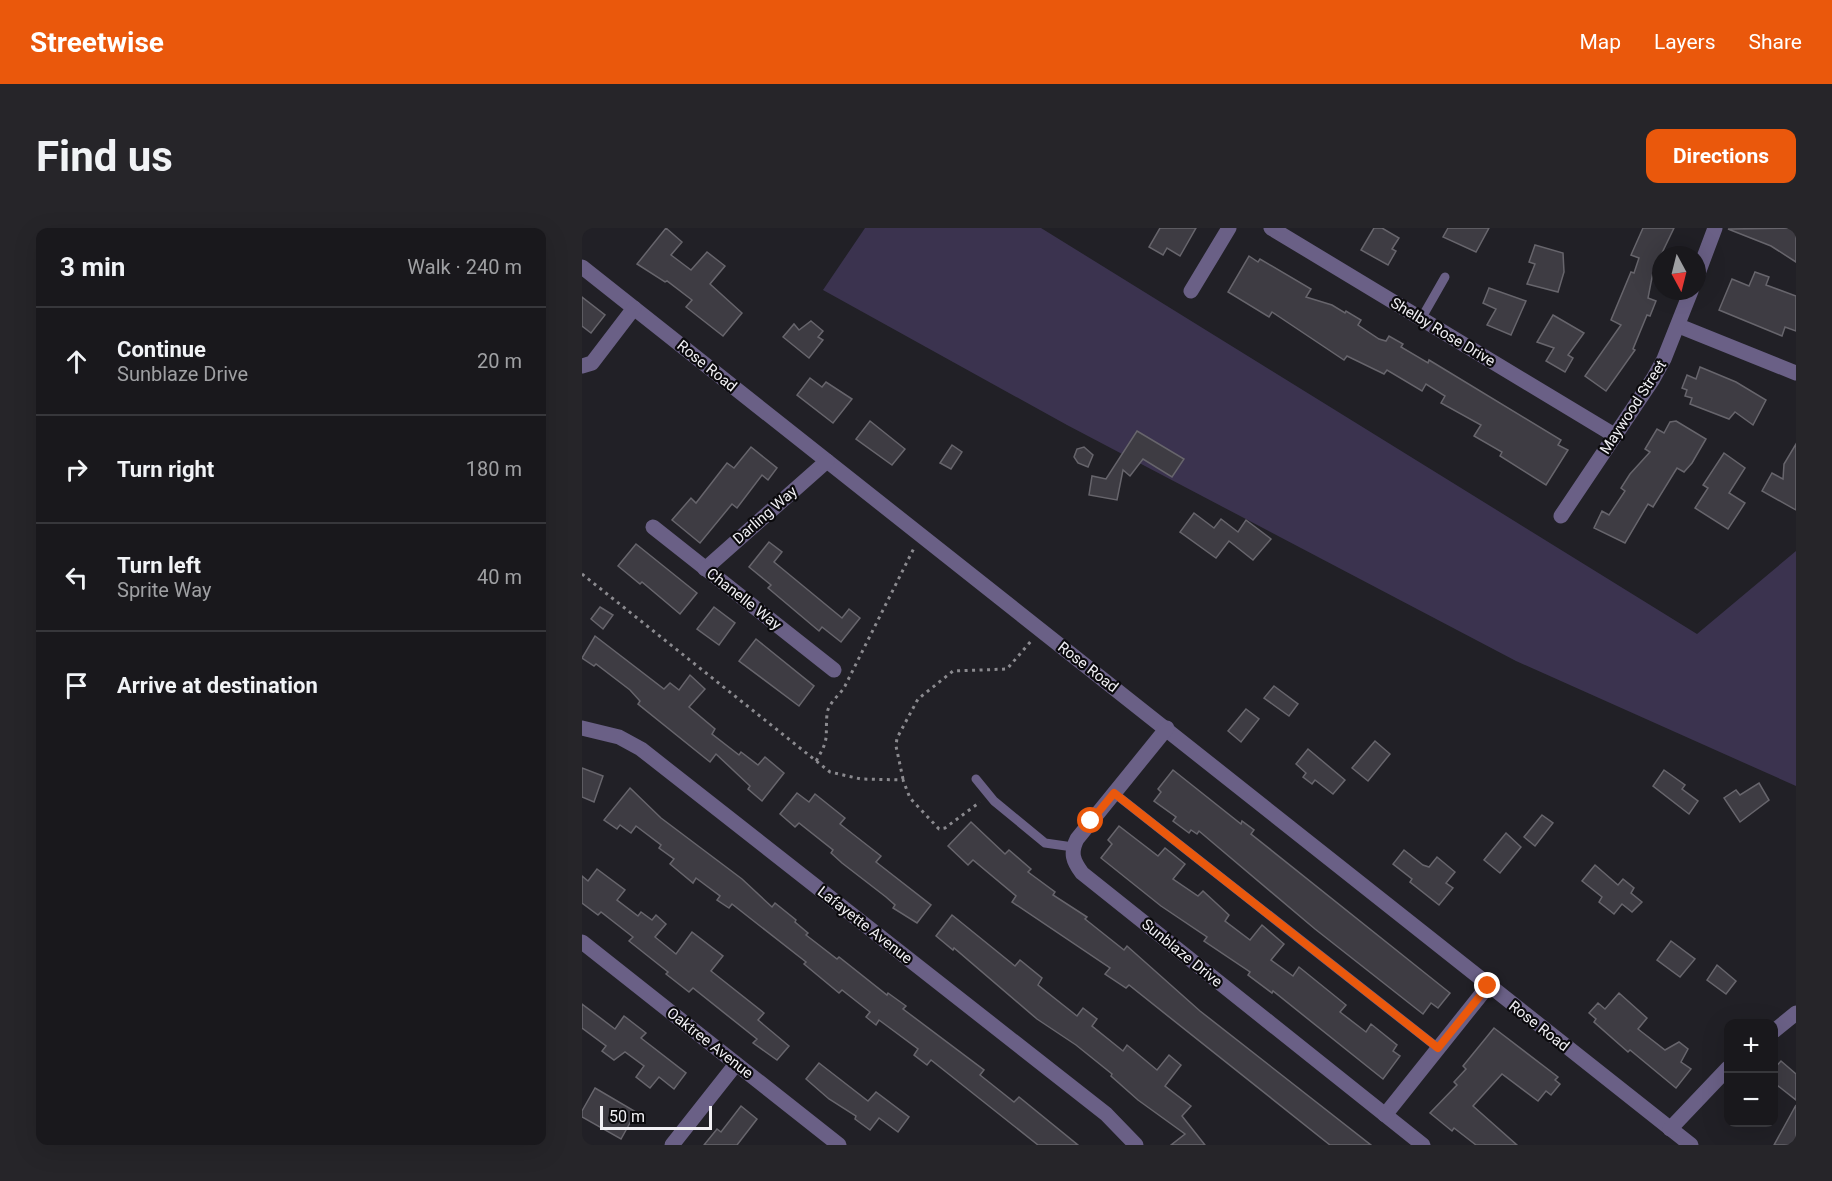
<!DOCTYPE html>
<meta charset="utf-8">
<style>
body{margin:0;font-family:Roboto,sans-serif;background:#262529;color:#f1f3f6}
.controls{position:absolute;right:18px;bottom:18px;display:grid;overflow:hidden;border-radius:12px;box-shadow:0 6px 24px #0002}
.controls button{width:54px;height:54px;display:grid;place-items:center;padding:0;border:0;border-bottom:2px solid #37373b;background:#19181c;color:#f1f3f6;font:30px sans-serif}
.compass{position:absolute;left:1070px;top:18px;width:54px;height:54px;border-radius:50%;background:#19181c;box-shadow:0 6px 24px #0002;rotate:173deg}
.scale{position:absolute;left:18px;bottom:15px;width:112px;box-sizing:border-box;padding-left:6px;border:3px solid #f1f0f4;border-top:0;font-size:16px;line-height:21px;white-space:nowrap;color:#f1f0f4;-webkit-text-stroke:4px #0b0a0d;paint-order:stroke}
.stop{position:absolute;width:18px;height:18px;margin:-14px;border:4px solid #ea580c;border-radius:50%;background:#fff}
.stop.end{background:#ea580c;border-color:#fff;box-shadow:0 2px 6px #0008}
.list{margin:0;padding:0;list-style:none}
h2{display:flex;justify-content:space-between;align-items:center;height:78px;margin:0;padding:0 24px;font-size:26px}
h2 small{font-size:20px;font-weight:400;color:#9fa0a3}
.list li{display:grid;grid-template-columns:39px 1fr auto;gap:18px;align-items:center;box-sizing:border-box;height:108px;padding:0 24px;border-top:2px solid #37373b}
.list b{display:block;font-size:22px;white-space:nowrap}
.list p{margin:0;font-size:20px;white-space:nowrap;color:#9fa0a3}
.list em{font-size:20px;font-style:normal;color:#9fa0a3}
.icon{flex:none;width:33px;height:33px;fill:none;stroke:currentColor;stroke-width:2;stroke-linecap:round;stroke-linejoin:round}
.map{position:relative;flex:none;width:1214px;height:917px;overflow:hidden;border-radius:12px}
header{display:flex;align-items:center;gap:36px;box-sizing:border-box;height:84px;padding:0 30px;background:#ea580c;color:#fff}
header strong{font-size:28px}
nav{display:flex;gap:33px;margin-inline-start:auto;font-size:21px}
.intro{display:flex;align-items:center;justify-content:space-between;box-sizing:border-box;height:144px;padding:0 36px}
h1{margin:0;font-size:42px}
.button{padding:15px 27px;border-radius:12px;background:#ea580c;color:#fff;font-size:21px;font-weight:700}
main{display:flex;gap:36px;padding:0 36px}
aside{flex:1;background:#19181c;border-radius:12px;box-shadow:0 6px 24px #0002}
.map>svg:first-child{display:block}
</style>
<header>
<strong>Streetwise</strong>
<nav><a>Map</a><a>Layers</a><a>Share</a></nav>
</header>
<div class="intro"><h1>Find us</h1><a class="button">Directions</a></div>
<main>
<aside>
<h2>3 min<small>Walk · 240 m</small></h2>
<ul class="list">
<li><svg class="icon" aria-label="ahead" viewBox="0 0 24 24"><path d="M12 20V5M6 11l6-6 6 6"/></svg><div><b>Continue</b><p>Sunblaze Drive</p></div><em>20 m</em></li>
<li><svg class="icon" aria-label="right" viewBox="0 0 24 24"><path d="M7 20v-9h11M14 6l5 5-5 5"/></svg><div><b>Turn right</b></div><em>180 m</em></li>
<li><svg class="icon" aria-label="left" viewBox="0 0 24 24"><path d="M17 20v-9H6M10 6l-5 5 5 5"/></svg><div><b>Turn left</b><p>Sprite Way</p></div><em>40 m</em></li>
<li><svg class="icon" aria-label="arrive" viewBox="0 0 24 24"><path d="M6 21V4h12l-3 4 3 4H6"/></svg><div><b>Arrive at destination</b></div></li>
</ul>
</aside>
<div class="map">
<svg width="1214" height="917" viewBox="0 0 1214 917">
<rect width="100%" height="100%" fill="#212026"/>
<polygon fill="#3b334f" points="283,0 459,0 1115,406 1214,323 1214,558 934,433 485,197 241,62"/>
<g fill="#3e3c43" stroke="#67656c" stroke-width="1.5">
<polygon points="84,0 100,14 89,27 109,42 125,24 143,38 128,56 160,85 141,108 104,79 110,72 85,53 83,54 55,36"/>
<polygon points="578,0 614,0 598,28 585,20 581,27 567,19"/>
<polygon points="792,0 800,0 817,10 810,21 814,23 806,37 779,22"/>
<polygon points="866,0 907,0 894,24 861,9"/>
<polygon points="1061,0 1092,0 1079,27 1079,42 1072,39 1066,70 1074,73 1068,88 1065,87 1051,121 1053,122 1024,163 1003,148 1039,97 1029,92 1049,44 1052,45 1057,30 1049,27"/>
<polygon points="1214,0 1214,34 1189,18 1146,1"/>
<polygon points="953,17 981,25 982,44 976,64 945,56 953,36 947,34"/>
<polygon points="667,28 676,34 678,31 729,61 724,69 750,77 763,85 764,83 779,92 776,97 797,111 804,113 807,108 821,116 819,119 846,135 847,132 979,212 976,217 986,222 964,257 918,228 920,224 892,208 899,197 859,175 863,168 844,156 840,163 805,142 802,146 765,128 762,132 690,84 687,89 646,64"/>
<polygon points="1173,44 1187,49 1184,57 1214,68 1214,103 1203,99 1200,108 1137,82 1150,51 1167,58"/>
<polygon points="907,60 944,73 929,107 905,97 914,81 901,75"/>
<polygon points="0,69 23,87 9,105 0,98"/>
<polygon points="971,87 1002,105 986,127 991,130 983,144 964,133 972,120 955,114"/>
<polygon points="229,93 241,103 236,109 241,112 227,130 201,109 212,96 217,102"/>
<polygon points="1118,139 1154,154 1184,172 1171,197 1153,184 1147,191 1108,176 1110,170 1103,168 1105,162 1100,160 1105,147 1114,151"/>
<polygon points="228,150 240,159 244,154 270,171 251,195 215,167"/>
<polygon points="288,193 323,221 310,237 274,211"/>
<polygon points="1094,193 1124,211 1110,235 1102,244 1095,240 1071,279 1066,276 1043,315 1012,300 1020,283 1027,287 1043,263 1039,260 1048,246 1068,224 1063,221 1075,201 1082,205 1088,194"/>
<polygon points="555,203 602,231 590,249 561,231 548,248 541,242 535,272 507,267 510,248 524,251"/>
<polygon points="1214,216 1214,282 1180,263 1190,245 1201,251 1202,236"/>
<polygon points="370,217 380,224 369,241 358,235"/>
<polygon points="169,219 195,240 186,252 180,247 155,280 150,276 118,315 90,292 109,270 114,275 145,235 152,240"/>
<polygon points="502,219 511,227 506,239 496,235 492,229 495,221"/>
<polygon points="1142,225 1163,240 1147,265 1163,275 1146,301 1113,280 1126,260 1121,257"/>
<polygon points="612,285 632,300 639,291 656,304 664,292 689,311 671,332 647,313 634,330 598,304"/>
<polygon points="187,314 200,324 192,334 260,390 267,381 278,390 259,414 240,399 237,403 186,360 189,357 167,339"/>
<polygon points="54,316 115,365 98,386 60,354 58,356 36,338"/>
<polygon points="18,379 31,387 21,401 9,391"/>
<polygon points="132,379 153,395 137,417 115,401"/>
<polygon points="13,408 82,461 88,455 97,462 108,447 123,461 107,479 133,501 130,506 157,527 159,524 176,537 183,529 202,545 180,573 166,561 168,558 134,526 128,534 56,476 58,473 48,462 14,436 12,438 0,430"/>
<polygon points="174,411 232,458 217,478 157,433"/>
<polygon points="692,458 716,476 707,488 682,470"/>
<polygon points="664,481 677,491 659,514 646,503"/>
<polygon points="793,513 808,526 786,553 770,540"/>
<polygon points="726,521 763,552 751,566 733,552 730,556 721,549 724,545 714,536"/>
<polygon points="0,540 21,548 12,574 0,569"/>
<polygon points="591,542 659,596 660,593 672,602 669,606 868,765 856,780 849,775 841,786 733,701 617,603 615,606 609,602 607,605 591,593 594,589 572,573 579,564 576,561"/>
<polygon points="1082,542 1103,557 1100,561 1116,573 1107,586 1071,558"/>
<polygon points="1177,555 1187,572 1158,594 1142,570 1154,562 1158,567"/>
<polygon points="48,560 79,590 160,651 190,679 193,675 214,692 213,694 226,705 224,707 255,731 257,729 305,767 306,765 324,778 321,781 402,842 398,847 432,874 437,869 496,917 456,917 349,832 345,837 332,827 336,821 297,792 294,797 284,789 288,784 260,762 257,765 222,736 224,734 150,676 147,680 135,672 138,668 114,650 111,655 88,636 92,631 77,620 79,617 54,598 49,605 38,597 35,601 22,592"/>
<polygon points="215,565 227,574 233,566 263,590 258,596 299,628 294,634 349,677 335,695 311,680 313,677 304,669 260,635 249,625 251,622 217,595 213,599 198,586"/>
<polygon points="960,587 971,595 953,618 942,609"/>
<polygon points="389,594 423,626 427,622 449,641 446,644 473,664 471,667 505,689 503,691 542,722 545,718 618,783 789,917 748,917 547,757 544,760 523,746 528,740 430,674 434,668 391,632 386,637 366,618"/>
<polygon points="537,598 576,628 583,620 603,636 591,651 616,668 621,663 647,687 643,693 668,712 680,697 702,716 689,732 711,748 717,739 764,777 758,784 784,804 789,796 815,817 811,823 818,828 801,851 691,763 690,765 666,747 668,744 622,713 625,709 579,678 519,630 530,616 526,612"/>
<polygon points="924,605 939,619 918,645 902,632"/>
<polygon points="822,622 841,637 847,639 855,629 873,644 864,655 871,660 857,677 828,654 830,651 811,636"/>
<polygon points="1013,637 1036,657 1041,651 1052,660 1049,665 1060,674 1050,684 1040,676 1032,686 1017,674 1020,669 1000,653"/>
<polygon points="15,641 43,662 35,672 56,688 59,684 70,692 74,687 84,696 73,709 94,726 110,704 141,728 129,743 182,785 176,792 207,818 195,832 171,815 175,811 111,760 107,764 84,746 86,744 47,713 51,709 19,684 16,687 0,675 0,648 6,653"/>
<polygon points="370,687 433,738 438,732 460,750 456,757 495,788 501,780 515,791 510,798 541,823 545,817 575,842 587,827 599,837 583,858 609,878 600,888 623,917 589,917 603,906 556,872 529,848 530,846 494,817 455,791 372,720 371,722 354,708"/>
<polygon points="1089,713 1113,731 1098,749 1075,732"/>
<polygon points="1135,737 1154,753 1144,766 1125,752"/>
<polygon points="1037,765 1065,790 1056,801 1083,822 1097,814 1106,821 1099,834 1109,841 1094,860 1048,822 1046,824 1012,794 1014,791 1007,785 1016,775 1023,781"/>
<polygon points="0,776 33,801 42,788 64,805 59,810 104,845 92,861 77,849 68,860 54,849 62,838 43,824 32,832 20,823 24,818 0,800"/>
<polygon points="912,800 976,849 973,852 978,856 969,867 964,863 956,873 920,846 891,878 935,917 894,917 872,900 870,903 848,885 875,857 872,854 884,841 881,838"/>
<polygon points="1199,833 1214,846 1214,872 1191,854 1191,842"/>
<polygon points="237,835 286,873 294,864 327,889 316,904 297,890 288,902 273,891 274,888 247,871 224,851"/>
<polygon points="13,860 54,884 39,911 0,889 0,883"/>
<polygon points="1214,877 1214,917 1192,917"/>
<polygon points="159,878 175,891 155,917 122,917 135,901 139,904"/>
</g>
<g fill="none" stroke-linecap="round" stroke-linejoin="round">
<g stroke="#8b8a8f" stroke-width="3" stroke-dasharray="3 4.5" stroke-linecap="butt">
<polyline points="0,346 248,544 279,551 321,552 328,570 357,601 363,600 398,574"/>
<path d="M234 533C248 510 243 510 245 486 246 475 258 467 263 458L332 320"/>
<polyline points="321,551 314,518 315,510 336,471 371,443 425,441 450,412"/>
</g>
<g stroke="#6a6086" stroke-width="9">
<polyline points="839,91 863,49"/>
<polyline points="394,551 412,573 463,615 491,619"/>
<polyline points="532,565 856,820"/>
</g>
<g stroke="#6a6086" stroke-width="15">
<polyline points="689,0 1032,207"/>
<polyline points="0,39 1109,917"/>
<polyline points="1115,48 1133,0"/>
<polyline points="609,63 647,0"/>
<polyline points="1097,98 1214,145"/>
<polyline points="0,138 10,135 52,80"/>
<polyline points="979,288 1071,151 1082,131 1109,63"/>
<polyline points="71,299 252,442"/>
<polyline points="123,341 245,233"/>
<polyline points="0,500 37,509 59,521 524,886 554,917"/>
<path d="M585 500 495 611C488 625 491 633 500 645L841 917"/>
<polyline points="0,714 257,917"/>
<polyline points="1192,803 1214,785"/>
<polyline points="803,887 906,758"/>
<polyline points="1088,901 1146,840"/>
<polyline points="90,917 154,836"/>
</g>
</g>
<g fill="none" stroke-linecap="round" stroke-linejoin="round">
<polyline stroke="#ea580c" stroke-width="8" points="509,593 532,565 856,820 906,758"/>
</g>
<g text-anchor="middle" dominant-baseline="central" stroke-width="4.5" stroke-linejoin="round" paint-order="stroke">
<g font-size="15" fill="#f1f0f4" stroke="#0b0a0d">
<text transform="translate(861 104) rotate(31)">Shelby Rose Drive</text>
<text transform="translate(125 138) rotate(39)">Rose Road</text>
<text transform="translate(1051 179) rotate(-57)">Maywood Street</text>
<text transform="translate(183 287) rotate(-41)">Darling Way</text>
<text transform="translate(162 371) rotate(38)">Chanelle Way</text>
<text transform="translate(506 439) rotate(38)">Rose Road</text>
<text transform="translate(283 697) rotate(38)">Lafayette Avenue</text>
<text transform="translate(600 725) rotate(39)">Sunblaze Drive</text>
<text transform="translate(957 798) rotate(38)">Rose Road</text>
<text transform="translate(128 815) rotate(38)">Oaktree Avenue</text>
</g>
</g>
</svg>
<div class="controls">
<button>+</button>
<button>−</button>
</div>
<svg class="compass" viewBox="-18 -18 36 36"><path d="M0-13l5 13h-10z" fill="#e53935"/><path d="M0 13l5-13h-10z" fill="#9fa0a3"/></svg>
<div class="scale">50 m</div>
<div class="stop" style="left:509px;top:593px"></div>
<div class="stop end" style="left:906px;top:758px"></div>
</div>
</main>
